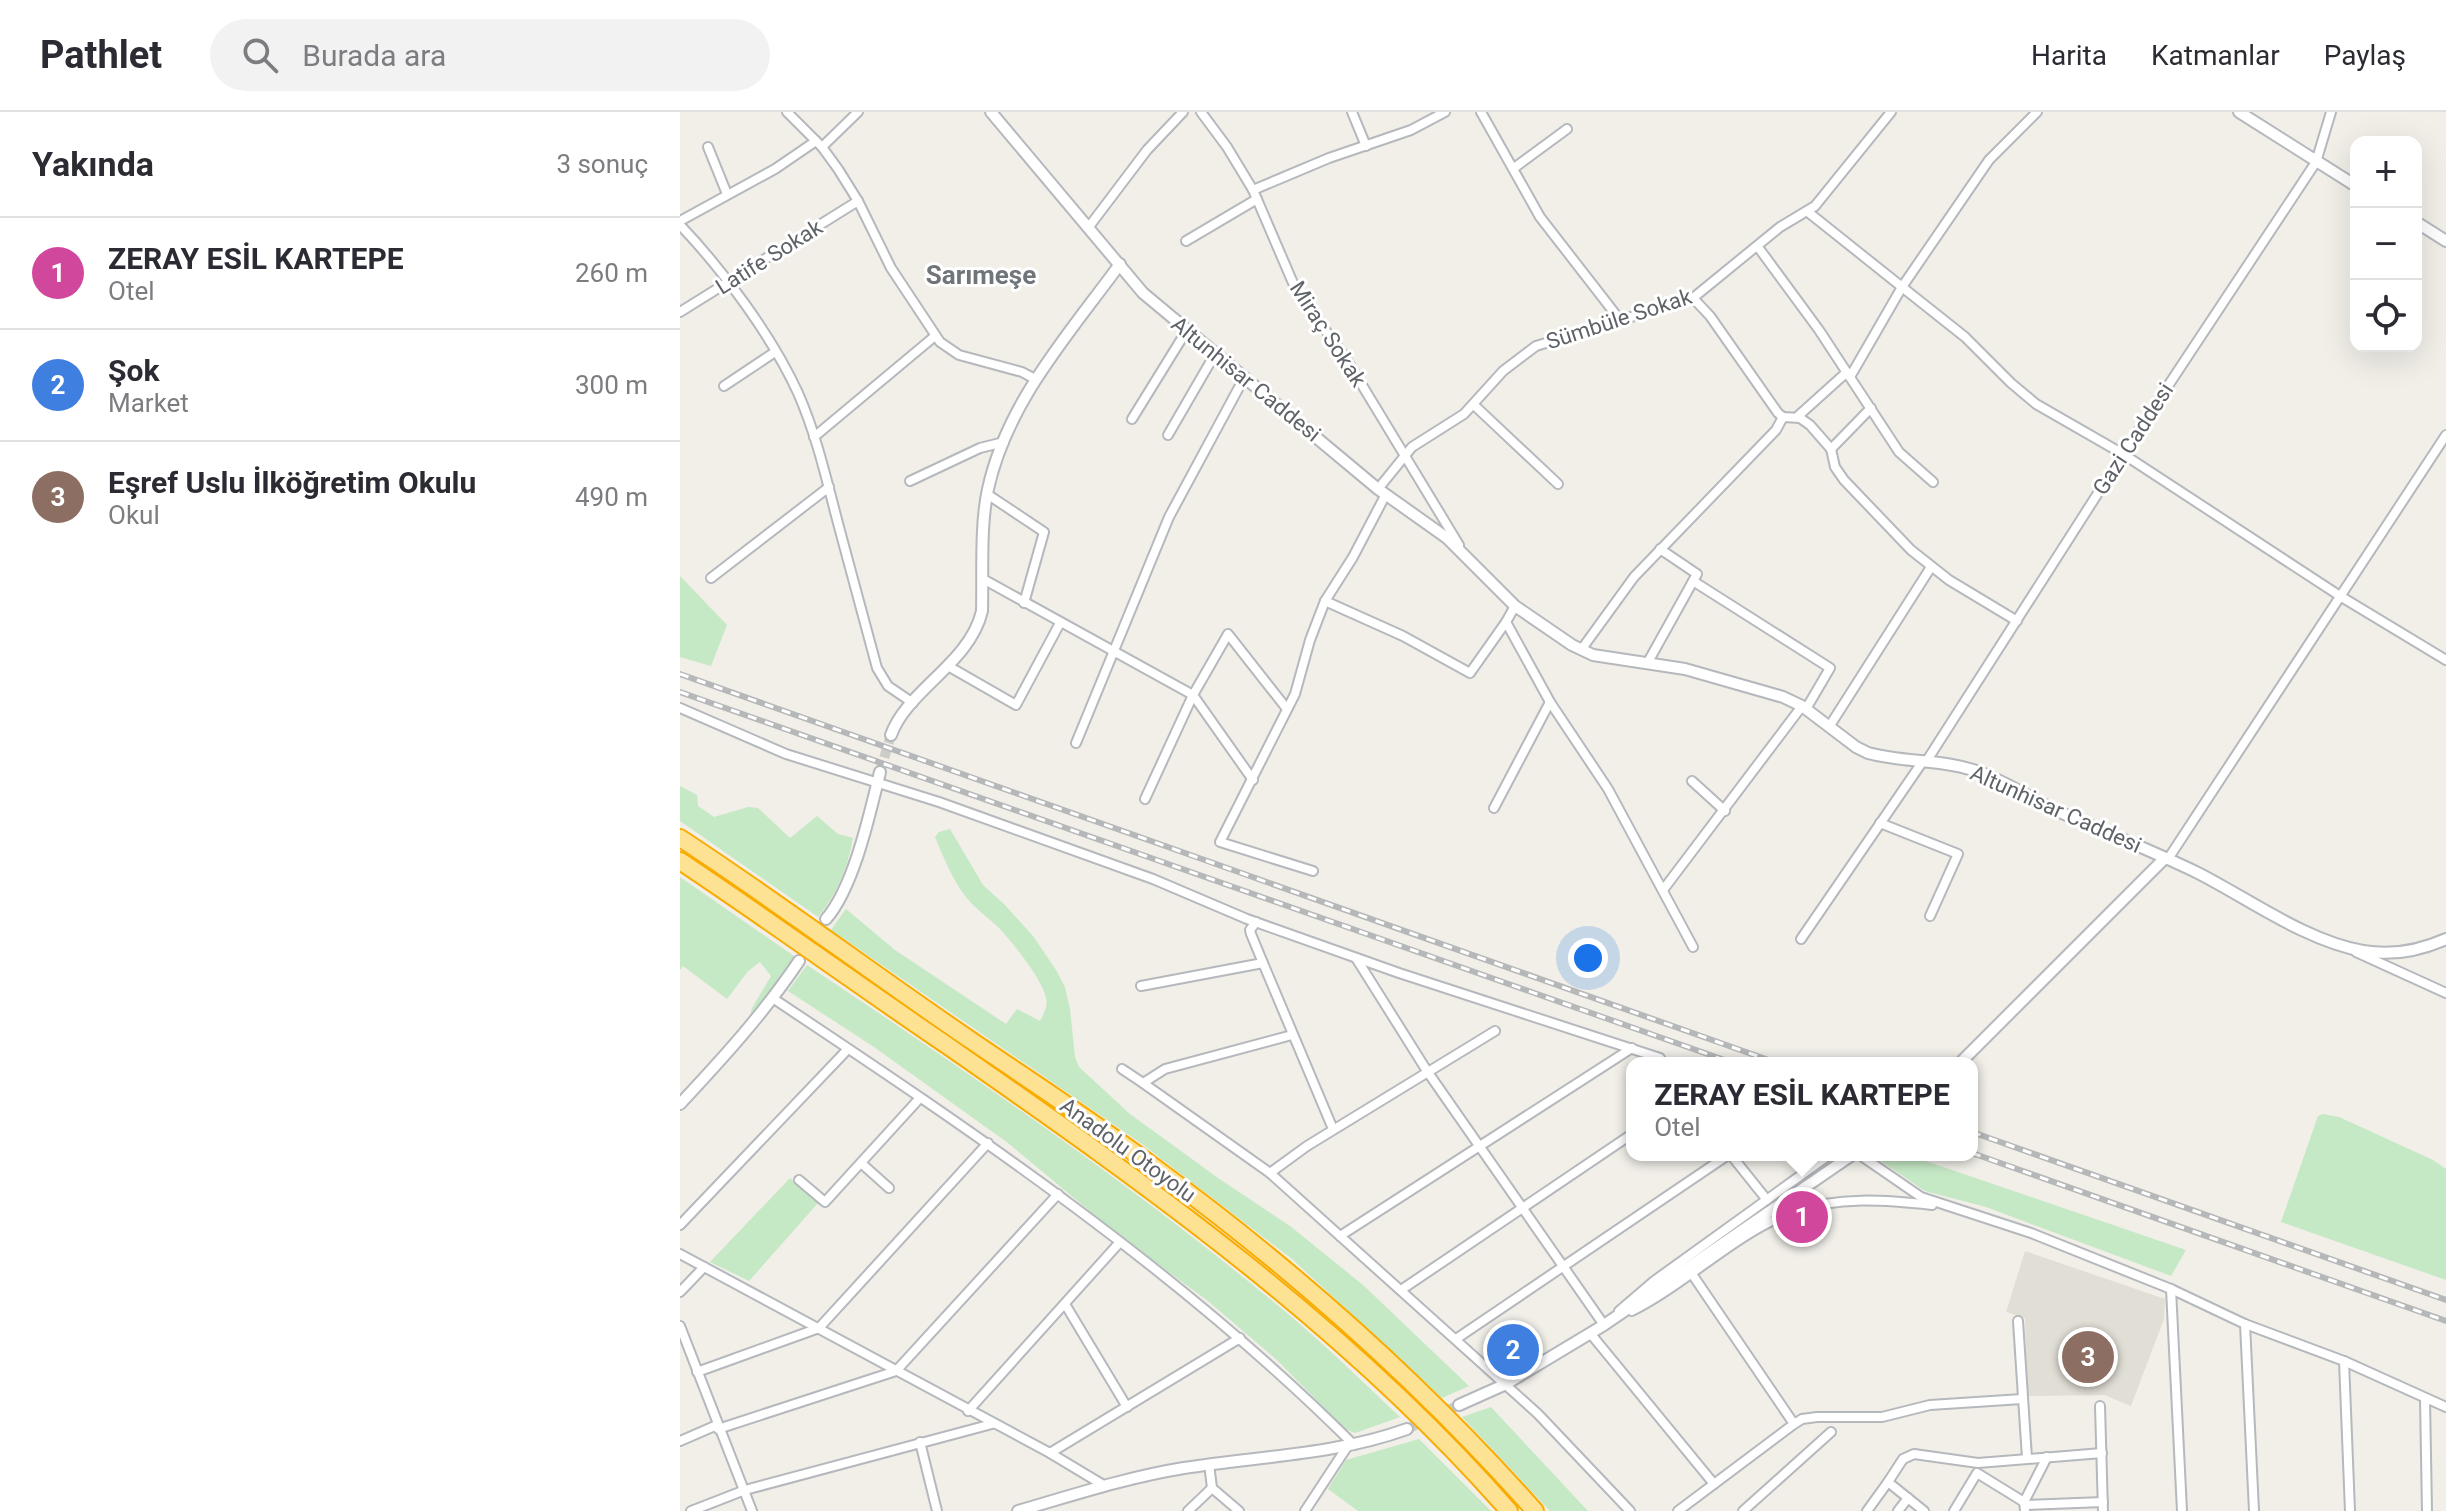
<!DOCTYPE html>
<html lang="tr">
<meta charset="utf-8">
<style>
body{margin:0;font-family:Roboto,sans-serif;background:#f2f2f3;color:#2b2b33}
.controls{position:absolute;right:24px;top:24px;display:grid;overflow:hidden;border-radius:16px;box-shadow:0 8px 32px #0002}
.controls button{width:72px;height:72px;display:grid;place-items:center;padding:0;border:0;border-bottom:2px solid #e1e1e2;background:#fff;color:#2b2b33;font:40px sans-serif}
.you{position:absolute;left:908px;top:846px;width:28px;height:28px;margin:-20px;border:6px solid #fff;border-radius:50%;background:#1a73e8;box-shadow:0 0 0 12px #1a73e833}
.badge{display:grid;place-items:center;width:52px;height:52px;border-radius:50%;background:#0b8043;color:#fff;font-size:26px;font-weight:700}
.pin{position:absolute;translate:-50% -50%;border:4px solid #fff;box-shadow:0 2px 8px #0006}
.popup{position:absolute;left:946px;top:945px;width:352px;height:104px;box-sizing:border-box;display:grid;place-content:center;border-radius:16px;background:#fff;filter:drop-shadow(0 2px 6px #0005);font-size:26px;white-space:nowrap;color:#7c7c81}
.popup b{font-size:30px;color:#2b2b33}
.popup::after{content:'';position:absolute;left:50%;top:100%;margin-left:-16px;border:16px solid transparent;border-top-color:#fff}
.list{margin:0;padding:0;list-style:none}
h2{display:flex;justify-content:space-between;align-items:center;height:104px;margin:0;padding:0 32px;font-size:34px}
h2 small{font-size:26px;font-weight:400;color:#7c7c81}
.list li{display:grid;grid-template-columns:52px 1fr auto;gap:24px;align-items:center;box-sizing:border-box;height:112px;padding:0 32px;border-top:2px solid #e1e1e2}
.list b{display:block;font-size:30px;white-space:nowrap}
.list p{margin:0;font-size:26px;white-space:nowrap;color:#7c7c81}
.list em{font-size:26px;font-style:normal;color:#7c7c81}
.icon{flex:none;width:44px;height:44px;fill:none;stroke:currentColor;stroke-width:2;stroke-linecap:round;stroke-linejoin:round}
.map{position:relative;flex:none;width:1766px;height:1399px;overflow:hidden}
header{display:flex;align-items:center;gap:48px;box-sizing:border-box;height:112px;padding:0 40px;background:#fff;border-bottom:2px solid #e1e1e2}
header strong{font-size:38px}
nav{display:flex;gap:44px;margin-inline-start:auto;font-size:28px}
.search{width:560px;height:72px;background:#f2f2f3;display:flex;align-items:center;gap:20px;box-sizing:border-box;padding:0 28px;border-radius:44px;color:#7c7c81;font-size:30px}
main{display:flex}
aside{flex:1;background:#fff}
.map>svg:first-child{display:block}
</style>
<header>
<strong>Pathlet</strong>
<div class="search"><svg class="icon" aria-label="search" viewBox="0 0 24 24"><circle cx="10" cy="10" r="6"/><path d="M15 15l6 6"/></svg>Burada ara</div>
<nav><a>Harita</a><a>Katmanlar</a><a>Paylaş</a></nav>
</header>
<main>
<aside>
<h2>Yakında<small>3 sonuç</small></h2>
<ul class="list">
<li><span class="badge" style="background:#d1479c">1</span><div><b>ZERAY ESİL KARTEPE</b><p>Otel</p></div><em>260 m</em></li>
<li><span class="badge" style="background:#3f7fe0">2</span><div><b>Şok</b><p>Market</p></div><em>300 m</em></li>
<li><span class="badge" style="background:#8d6e63">3</span><div><b>Eşref Uslu İlköğretim Okulu</b><p>Okul</p></div><em>490 m</em></li>
</ul>
</aside>
<div class="map">
<svg width="1766" height="1399" viewBox="0 0 1766 1399">
<rect width="100%" height="100%" fill="#f1efe8"/>
<polygon fill="#e1ded6" points="1345,1139 1485,1187 1484,1207 1451,1294 1424,1283 1347,1284 1345,1206 1326,1200"/>
<g fill="#c5e8c5">
<polygon points="0,464 47,513 31,554 0,545"/>
<path d="M0 674 17 683 18 694 34 705 68 695 78 696 110 726 137 704 158 722 173 726C168 755 157 782 138 805L0 709Z"/>
<path d="M270 717 303 773 325 793 353 824 376 858 385 875 390 897 395 945 399 955 450 1002 538 1066 610 1114 683 1173 789 1274 762 1286 612 1147 462 1032 151 818 166 797 215 838 326 912 337 897 360 909C364 901 368 895 366 886 363 868 334 833 322 819 311 807 297 799 286 785 273 769 263 744 255 725L259 720Z"/>
<polygon points="0,765 114,844 103,868 69,908 72,896 91,864 80,850 68,859 47,887 3,854 0,858"/>
<path d="M127 853C292 963 456 1075 608 1202 647 1235 683 1270 720 1305L675 1321 665 1317 597 1248 528 1189 441 1125 328 1031 194 935 108 879Z"/>
<polygon points="1643,1002 1659,1005 1753,1048 1766,1057 1766,1168 1601,1110 1638,1004"/>
<polygon points="1192,1043 1228,1043 1506,1138 1491,1164 1306,1095 1245,1079"/>
<polygon points="110,1066 138,1091 69,1169 30,1150"/>
<polygon points="811,1295 908,1399 870,1399 782,1305"/>
<polygon points="739,1327 811,1399 678,1399 648,1377 666,1348"/>
</g>
<g fill="none" stroke-linecap="round" stroke-linejoin="round">
<g stroke="#ccccc8" stroke-width="10" stroke-dasharray="10 5" stroke-linecap="butt">
<polyline points="200,660 211,623"/>
<polyline points="727,1317 779,1293"/>
</g>
<defs>
<g id="minor">
<polyline points="107,0 142,35 158,57 178,89 211,156 260,230 279,243 342,260 355,267"/>
<polyline points="521,0 547,35 573,78 616,178 665,245 779,433"/>
<polyline points="672,0 686,34"/>
<polyline points="801,0 860,105 940,208"/>
<polyline points="28,35 47,82"/>
<polyline points="142,35 178,0"/>
<polyline points="834,56 887,17"/>
<polyline points="573,78 649,46 731,18 765,0"/>
<polyline points="1128,100 1222,175 1309,48 1357,0"/>
<polyline points="0,109 95,57 136,29"/>
<path d="M0 113C43 158 92 224 118 281 137 324 147 370 159 415 172 462 184 509 197 556L208 574 233 591"/>
<polyline points="408,116 467,38 503,0"/>
<polyline points="506,129 577,87"/>
<polyline points="1078,135 1139,218 1219,340 1253,370"/>
<polyline points="1013,186 1030,204 1098,301 1103,305 1120,306 1130,313 1151,337 1155,355 1164,368 1231,438 1269,468 1337,509"/>
<polyline points="0,200 178,89"/>
<polyline points="1170,265 1222,175 1285,225 1331,271 1356,292 1443,342 1660,484 1766,548"/>
<polyline points="44,274 95,240"/>
<polyline points="794,293 878,372"/>
<polyline points="1117,305 1167,260"/>
<polyline points="452,307 507,218"/>
<polyline points="488,323 535,242"/>
<polyline points="134,325 255,224"/>
<polyline points="1151,337 1191,296"/>
<polyline points="230,369 300,336 324,330"/>
<polyline points="698,377 732,335 784,302 823,259 856,234 1013,186 1100,115 1135,94 1211,0"/>
<polyline points="307,382 364,420 344,491"/>
<polyline points="31,466 149,375"/>
<polyline points="303,467 513,583 465,687"/>
<polyline points="1013,469 1150,556 1126,597"/>
<polyline points="645,489 723,524 790,561 826,510"/>
<polyline points="835,494 826,510 870,590 928,677 1013,835"/>
<polyline points="901,538 954,465 1096,318 1103,305"/>
<polyline points="968,550 1017,462 980,437"/>
<polyline points="268,554 336,593 380,511"/>
<polyline points="0,596 106,642 259,690 473,767 567,807 719,861 980,946 983,951"/>
<polyline points="1149,615 1251,455"/>
<polyline points="396,631 489,405 564,266"/>
<polyline points="1246,650 1443,342 1636,50 1651,0"/>
<polyline points="573,668 513,583 548,522 607,597"/>
<polyline points="1012,669 1045,699"/>
<polyline points="814,696 870,590"/>
<polyline points="1200,711 1278,742 1250,804"/>
<polyline points="1488,747 1766,323"/>
<polyline points="633,759 540,730 615,582 630,528 645,489 673,445 706,382"/>
<polyline points="983,778 1122,594"/>
<polyline points="576,810 570,818 571,822 583,851"/>
<polyline points="1121,827 1243,649"/>
<polyline points="1676,840 1766,881"/>
<polyline points="676,846 747,959 924,1213"/>
<polyline points="461,874 583,851 653,1017"/>
<path d="M94 887C297 1022 501 1160 674 1333"/>
<polyline points="815,919 627,1034 590,1061 858,1302 950,1399"/>
<polyline points="442,957 463,971"/>
<polyline points="1051,1043 1087,1088"/>
<polyline points="1180,1043 1241,1085 1351,1121 1491,1177 1565,1212 1664,1249 1766,1295"/>
<polyline points="181,1051 209,1076"/>
<polyline points="590,1061 463,971 485,957 612,923"/>
<polyline points="119,1068 145,1090 239,987"/>
<polyline points="0,1113 168,937"/>
<polyline points="660,1124 952,936"/>
<polyline points="0,1142 370,1341 425,1374"/>
<polyline points="1491,1177 1502,1399"/>
<polyline points="721,1178 952,1022"/>
<polyline points="0,1180 24,1155"/>
<polyline points="385,1192 447,1295"/>
<polyline points="939,1199 974,1169 1149,1043"/>
<path d="M952 1199C1006 1172 1058 1119 1113 1100 1158 1084 1205 1088 1252 1093"/>
<polyline points="1338,1209 1347,1346"/>
<polyline points="1565,1212 1574,1399"/>
<polyline points="0,1214 72,1399"/>
<polyline points="910,1221 1034,1372"/>
<polyline points="776,1227 1048,1043"/>
<polyline points="1664,1249 1670,1399"/>
<polyline points="17,1260 139,1216 308,1031"/>
<polyline points="1745,1286 1747,1399"/>
<polyline points="1420,1294 1423,1399"/>
<polyline points="288,1299 440,1130"/>
<polyline points="1114,1312 1122,1307 1137,1305 1202,1305 1250,1293 1342,1287"/>
<polyline points="38,1317 216,1259 378,1082"/>
<polyline points="0,1329 37,1313"/>
<polyline points="240,1330 257,1399"/>
<polyline points="370,1341 560,1226"/>
<polyline points="529,1352 532,1376 559,1399"/>
<polyline points="1208,1370 1223,1347 1234,1342 1298,1351 1422,1341"/>
<polyline points="1344,1390 1367,1345"/>
<polyline points="1345,1393 1423,1390"/>
<polyline points="11,1399 65,1378 312,1312"/>
<polyline points="508,1399 532,1376"/>
<polyline points="625,1399 667,1335"/>
<polyline points="998,1399 1114,1312 1012,1162"/>
<polyline points="1063,1399 1151,1320"/>
<polyline points="1187,1399 1208,1370 1244,1399"/>
<polyline points="1218,1399 1228,1386"/>
<polyline points="1274,1399 1297,1361 1344,1390 1345,1399"/>
</g>
<g id="tertiary">
<path d="M311 0 463 181 698 377 767 426 835 494 892 533 913 543 1005 557 1103 585 1122 594 1176 635 1188 641C1225 651 1266 647 1302 661 1327 671 1349 685 1373 697 1421 719 1471 738 1518 761 1569 787 1626 829 1683 839 1712 844 1739 839 1766 827"/>
<polyline points="1559,0 1676,74"/>
<polyline points="1736,110 1766,129"/>
<path d="M211 623C227 578 290 551 302 499 303 461 300 413 308 377 327 290 389 222 440 152"/>
<path d="M146 807C174 775 190 701 200 660"/>
<polyline points="1280,951 1485,746"/>
<path d="M0 992C43 946 84 901 119 849"/>
<polyline points="779,1293 826,1272 924,1213 1172,1043"/>
<path d="M338 1399C393 1383 448 1365 504 1356 580 1344 655 1343 727 1317"/>
</g>
<g id="motorway">
<path d="M0 726C98 790 192 861 289 927 352 970 417 1012 478 1058 614 1158 743 1273 855 1399"/>
<path d="M0 749C90 809 178 873 268 934 468 1073 668 1215 829 1399"/>
</g>
</defs>
<use href="#minor" stroke="#b5b8bc" stroke-width="12"/>
<use href="#tertiary" stroke="#b5b8bc" stroke-width="14"/>
<use href="#motorway" stroke="#f9ab00" stroke-width="20"/>
<use href="#minor" stroke="#fff" stroke-width="8"/>
<use href="#tertiary" stroke="#fff" stroke-width="10"/>
<use href="#motorway" stroke="#fde293" stroke-width="16"/>
<defs>
<g id="rail">
<polyline points="0,562 1097,951"/>
<polyline points="0,580 1053,951"/>
<polyline points="1292,1020 1766,1188"/>
<polyline points="1292,1041 1766,1209"/>
</g>
</defs>
<use href="#rail" stroke="#b6b7b8" stroke-width="6"/>
<use href="#rail" stroke="#fff" stroke-width="3" stroke-dasharray="9" stroke-linecap="butt"/>
</g>
<g text-anchor="middle" dominant-baseline="central" stroke-width="6" stroke-linejoin="round" paint-order="stroke">
<g font-size="22" fill="#5f6368" stroke="#fff">
<text transform="translate(89 145) rotate(-32)">Latife Sokak</text>
<text transform="translate(939 207) rotate(-18)">Sümbüle Sokak</text>
<text transform="translate(648 222) rotate(57)">Miraç Sokak</text>
<text transform="translate(566 267) rotate(39)">Altunhisar Caddesi</text>
<text transform="translate(1453 327) rotate(-57)">Gazi Caddesi</text>
<text transform="translate(1376 697) rotate(24)">Altunhisar Caddesi</text>
<text transform="translate(448 1038) rotate(36)">Anadolu Otoyolu</text>
</g>
<g font-size="26" font-weight="bold" fill="#70757a" stroke="#fff">
<text x="301" y="163">Sarımeşe</text>
</g>
</g>
</svg>
<div class="controls">
<button>+</button>
<button>−</button>
<button><svg class="icon" aria-label="locate" viewBox="0 0 24 24"><circle cx="12" cy="12" r="6"/><path d="M12 2v4M12 18v4M2 12h4M18 12h4"/></svg></button>
</div>
<div class="you"></div>
<div class="pin badge" style="left:1122px;top:1105px;background:#d1479c">1</div>
<div class="popup"><b>ZERAY ESİL KARTEPE</b>Otel</div>
<div class="pin badge" style="left:833px;top:1238px;background:#3f7fe0">2</div>
<div class="pin badge" style="left:1408px;top:1245px;background:#8d6e63">3</div>
</div>
</main>
